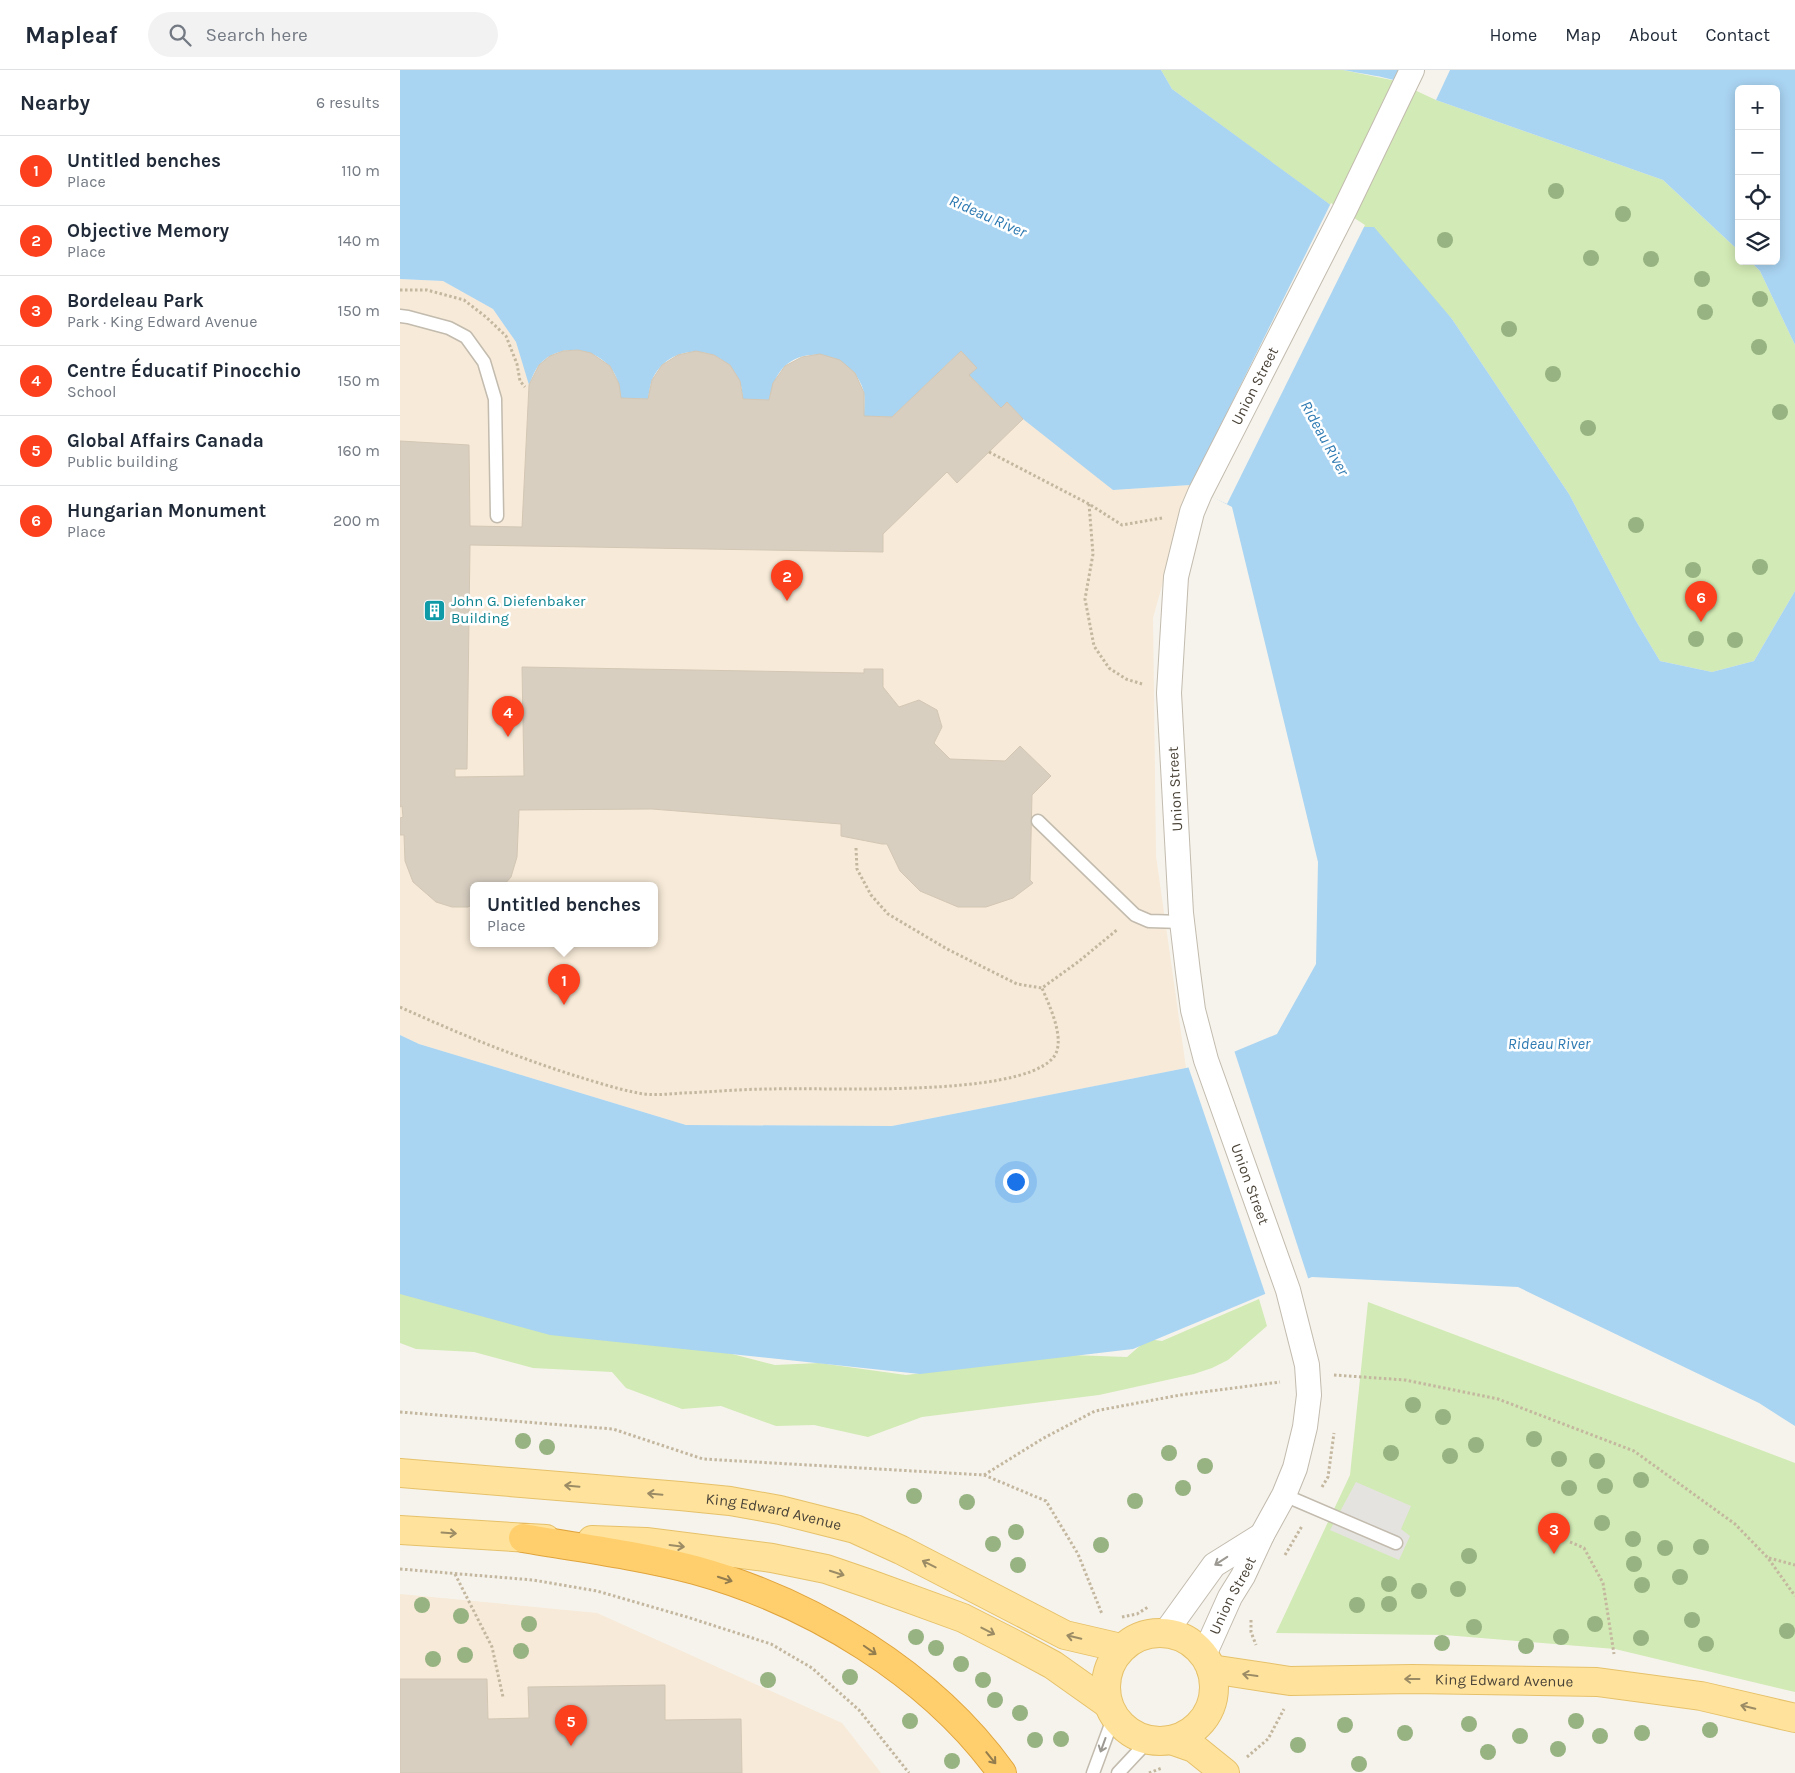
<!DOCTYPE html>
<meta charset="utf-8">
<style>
body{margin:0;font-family:Karla,sans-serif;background:#f2f2f3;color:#1f2937}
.controls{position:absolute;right:15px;top:15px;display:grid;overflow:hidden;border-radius:8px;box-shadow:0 2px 12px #0003}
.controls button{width:45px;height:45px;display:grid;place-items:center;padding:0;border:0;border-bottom:1px solid #e0e1e3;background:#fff;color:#1f2937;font:25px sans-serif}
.you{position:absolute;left:615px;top:1111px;width:18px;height:18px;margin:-12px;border:4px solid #fff;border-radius:50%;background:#1a73e8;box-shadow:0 0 0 8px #1a73e833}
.badge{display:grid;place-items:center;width:32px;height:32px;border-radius:50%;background:#fc3f1d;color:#fff;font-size:16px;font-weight:700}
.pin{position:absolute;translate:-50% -41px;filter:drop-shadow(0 1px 2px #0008)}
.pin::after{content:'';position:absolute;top:26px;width:18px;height:15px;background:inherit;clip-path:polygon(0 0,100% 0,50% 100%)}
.popup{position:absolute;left:70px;top:812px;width:188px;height:65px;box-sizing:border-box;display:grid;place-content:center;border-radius:8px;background:#fff;filter:drop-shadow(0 1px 4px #0005);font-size:16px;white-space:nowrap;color:#747a83}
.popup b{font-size:19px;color:#1f2937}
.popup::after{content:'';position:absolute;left:50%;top:100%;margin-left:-10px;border:10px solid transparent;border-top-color:#fff}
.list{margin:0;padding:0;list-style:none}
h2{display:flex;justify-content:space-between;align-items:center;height:65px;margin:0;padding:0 20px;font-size:21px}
h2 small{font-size:16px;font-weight:400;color:#747a83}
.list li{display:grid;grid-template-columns:32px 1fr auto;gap:15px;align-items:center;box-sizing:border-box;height:70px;padding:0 20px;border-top:1px solid #e0e1e3}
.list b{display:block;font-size:19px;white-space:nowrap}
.list p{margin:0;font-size:16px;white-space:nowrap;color:#747a83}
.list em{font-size:16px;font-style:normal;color:#747a83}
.icon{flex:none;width:28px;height:28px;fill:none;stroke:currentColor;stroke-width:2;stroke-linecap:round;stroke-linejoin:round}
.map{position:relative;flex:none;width:1395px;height:1703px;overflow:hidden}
header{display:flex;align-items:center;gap:30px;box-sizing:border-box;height:70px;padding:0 25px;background:#fff;border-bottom:1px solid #e0e1e3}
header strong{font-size:24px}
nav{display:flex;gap:28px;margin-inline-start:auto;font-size:18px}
.search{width:350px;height:45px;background:#f2f2f3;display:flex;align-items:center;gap:12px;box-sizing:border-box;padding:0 18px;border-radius:28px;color:#747a83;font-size:19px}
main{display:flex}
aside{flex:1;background:#fff}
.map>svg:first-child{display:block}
</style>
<header>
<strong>Mapleaf</strong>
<div class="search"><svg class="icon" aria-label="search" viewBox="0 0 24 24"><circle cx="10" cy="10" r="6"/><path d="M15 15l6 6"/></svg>Search here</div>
<nav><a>Home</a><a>Map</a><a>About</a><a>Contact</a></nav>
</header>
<main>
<aside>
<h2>Nearby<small>6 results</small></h2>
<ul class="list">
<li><span class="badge">1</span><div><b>Untitled benches</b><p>Place</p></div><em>110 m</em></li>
<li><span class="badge">2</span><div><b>Objective Memory</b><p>Place</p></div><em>140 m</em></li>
<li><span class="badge">3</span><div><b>Bordeleau Park</b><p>Park · King Edward Avenue</p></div><em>150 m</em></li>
<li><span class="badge">4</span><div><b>Centre Éducatif Pinocchio</b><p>School</p></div><em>150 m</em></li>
<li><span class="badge">5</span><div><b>Global Affairs Canada</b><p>Public building</p></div><em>160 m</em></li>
<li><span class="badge">6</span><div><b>Hungarian Monument</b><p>Place</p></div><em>200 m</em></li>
</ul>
</aside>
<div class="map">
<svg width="1395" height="1703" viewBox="0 0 1395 1703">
<rect width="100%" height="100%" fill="#f6f3ec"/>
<g fill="#f7ead8" fill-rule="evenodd">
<path d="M0 209 43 211 93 239 116 272 129 314 139 295 150 286 163 281 178 280 191 283 210 296 219 314 221 328 252 310 262 295 278 285 296 281 314 285 330 295 340 311 343 329 373 313 385 296 402 287 420 284 440 290 455 303 464 323 491 347 561 281 601 337 607 332 713 420 790 415 753 548 756 786 786 998 492 1056 286 1055 19 974 0 965ZM74 816H254V874H74Z"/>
<polygon points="0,1524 197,1543 442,1653 481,1703 0,1703"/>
</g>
<g fill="#d2eab5">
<polygon points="761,0 943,0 1006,13 1028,23 1036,30 1263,110 1339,181 1339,191 1350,191 1360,201 1395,275 1395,521 1354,591 1312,602 1260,591 1236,551 1169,424 1052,249 962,157 919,127 772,19"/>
<polygon points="0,1217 239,1260 375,1295 419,1293 506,1305 671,1285 727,1287 748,1269 762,1271 859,1229 867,1256 828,1290 812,1298 794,1304 699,1325 522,1347 468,1367 414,1355 376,1356 321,1336 282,1339 226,1318 212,1302 133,1298 74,1282 16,1279 0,1273"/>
<polygon points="968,1232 1395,1393 1395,1622 1215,1579 1045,1565 876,1563 950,1405"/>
</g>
<polygon fill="#e5e3e0" points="956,1412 1011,1436 1001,1459 1010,1466 999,1490 930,1460"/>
<g fill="#a9d4f2">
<path d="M0 0H761L772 19 943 144 962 157H974L1052 249 1169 424 1236 551 1260 591 1312 602 1354 591 1395 521V1356L1359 1333 1118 1217 912 1207 865 1224 733 1279 520 1304 150 1265 0 1224V965L19 974 286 1055 492 1056 786 998 807 993 877 964 916 894 918 792 832 437 790 415 713 420 623 349 607 332 601 338 569 305 561 281 492 347 464 346C464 339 465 330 464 323 457 289 411 272 385 296 375 305 372 318 369 330L343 329C342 323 342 316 339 310 322 273 269 272 252 310 250 315 249 323 248 329L221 328C220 317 217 304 209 296 191 276 158 274 140 294 135 299 132 308 129 315L116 272 93 239 43 211 0 209Z"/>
<path d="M943 0H1395V275L1360 201 1350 191H1376V19H1339V181L1263 110 1036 30C1011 9 974 6 943 0Z"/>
</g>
<g fill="#f6f3ec">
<polygon points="1000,0 1050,0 1036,30 995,11"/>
<polygon points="931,133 965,155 827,434 790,417"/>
<polygon points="834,980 909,1211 866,1226 788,996"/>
</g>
<g fill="#d8cfc1" stroke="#d3c7b4">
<polygon points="178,280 191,283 210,296 219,314 221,328 248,329 252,310 262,295 278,285 296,281 314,285 330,295 340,311 343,329 369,330 373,313 385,296 402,287 420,284 440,290 455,303 464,323 464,346 492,347 561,281 577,298 569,305 601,338 607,332 623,349 557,413 547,402 483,464 483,482 70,475 67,699 55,699 55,707 124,706 122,597 464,603 464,599 483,599 483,617 499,637 519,630 537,640 542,657 534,673 550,689 605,691 620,676 651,706 632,725 630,810 633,813 613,828 586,837 558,837 520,821 500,801 487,774 482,774 441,766 441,754 252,739 119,740 117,787 111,807 103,816 74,816 74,834 68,837 52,837 36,832 13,812 5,791 4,765 0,765 0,748 3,747 2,736 0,737 0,371 69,375 70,456 122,457 129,315 139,295 150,286 163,281"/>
<polygon points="0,1609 87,1609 88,1649 129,1648 128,1617 265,1615 265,1650 341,1649 342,1703 0,1703"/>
</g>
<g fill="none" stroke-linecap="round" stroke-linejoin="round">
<defs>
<g id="service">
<polyline points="0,246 8,247 49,258 66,267 84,292 95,329 97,446"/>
<polyline points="638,751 735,845 749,851 782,852"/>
<polyline points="884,1425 996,1473"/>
<polyline points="693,1703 714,1646"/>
<polyline points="718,1703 748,1671"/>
</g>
<g id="minor">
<polyline points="765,1563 814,1495 862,1465"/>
<path id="s1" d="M804 1585 830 1527 843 1506 862 1465 884 1425 895 1398 905 1357 909 1325 907 1295 888 1220 806 990 793 940 788 902 781 843 769 623 776 507 792 442 800 423 944 141 1012 0"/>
</g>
<g id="primary">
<path id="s2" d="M0 1403 280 1426 330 1431 380 1440 455 1459 501 1480 665 1565 721 1578"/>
<polyline points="0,1460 146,1469"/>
<polyline points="192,1470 246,1472 372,1488 426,1499 467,1513 563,1548 614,1574 653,1595 708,1634"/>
<circle cx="760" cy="1617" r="54"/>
<path id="s3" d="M811 1599 890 1611 1012 1609 1197 1612 1301 1626 1395 1648"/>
<polyline points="771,1670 794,1678 825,1703"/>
</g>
<path id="motorway" d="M123 1468C180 1478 239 1485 295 1500 411 1532 531 1604 602 1703"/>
</defs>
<use href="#service" stroke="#c2bbae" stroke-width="15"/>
<use href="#minor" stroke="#c2bbae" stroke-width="26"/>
<use href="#primary" stroke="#e6c16a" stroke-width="30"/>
<use href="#motorway" stroke="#e0a43c" stroke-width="30"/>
<g stroke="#c4b79f" stroke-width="3" stroke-dasharray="2.5 2.5" stroke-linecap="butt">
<polyline points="0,220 27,220 64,230 86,247 106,266 117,294 120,311 125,317"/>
<polyline points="589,382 689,434 722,455 762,448"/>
<polyline points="689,434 693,484 685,529 694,576 709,598 726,609 742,614"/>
<polyline points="456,778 457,799 471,825 488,844 547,879 617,914 642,918 678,892 718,859"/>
<path d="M0 937C57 963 116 987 176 1006 196 1012 217 1019 238 1023 252 1026 268 1024 283 1023 312 1022 341 1019 370 1019 427 1017 614 1028 652 989 668 973 649 935 642 918"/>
<polyline points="934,1305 1005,1310 1098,1329 1234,1381 1335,1454 1368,1488 1395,1526"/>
<polyline points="0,1342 213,1359 303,1389 584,1405 646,1431 678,1484 702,1544"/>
<polyline points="584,1405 642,1369 695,1341 780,1325 880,1312"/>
<polyline points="922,1417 928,1407 934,1363"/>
<polyline points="1170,1472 1184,1478 1203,1513 1214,1584"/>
<polyline points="885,1485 902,1456"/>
<polyline points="1369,1488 1395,1495"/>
<polyline points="0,1499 133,1510 197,1521 287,1547 371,1574 412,1598 459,1640 509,1703"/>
<polyline points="55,1504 92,1577 103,1627"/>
<polyline points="722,1547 737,1544 748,1537"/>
<polyline points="851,1550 851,1562 856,1575"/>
<polyline points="847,1687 868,1669 884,1639"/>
<polyline points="749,1703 762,1698"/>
</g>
<use href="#service" stroke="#fff" stroke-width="12"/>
<use href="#minor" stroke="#fff" stroke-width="24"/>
<use href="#primary" stroke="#ffe39c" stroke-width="28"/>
<use href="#motorway" stroke="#ffcf6e" stroke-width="28"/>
</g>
<g fill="#97b381">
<circle cx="1156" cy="121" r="8"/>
<circle cx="1223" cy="144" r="8"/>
<circle cx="1045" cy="170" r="8"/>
<circle cx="1191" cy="188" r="8"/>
<circle cx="1251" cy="189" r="8"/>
<circle cx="1302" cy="209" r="8"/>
<circle cx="1360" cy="229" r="8"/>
<circle cx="1305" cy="242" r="8"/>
<circle cx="1109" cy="259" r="8"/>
<circle cx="1359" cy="277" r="8"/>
<circle cx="1153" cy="304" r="8"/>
<circle cx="1380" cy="342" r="8"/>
<circle cx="1188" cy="358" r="8"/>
<circle cx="1236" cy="455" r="8"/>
<circle cx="1360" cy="497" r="8"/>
<circle cx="1293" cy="500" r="8"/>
<circle cx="1296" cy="569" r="8"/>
<circle cx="1335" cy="570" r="8"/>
<circle cx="1013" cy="1335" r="8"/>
<circle cx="1043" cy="1347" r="8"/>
<circle cx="1134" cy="1369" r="8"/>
<circle cx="123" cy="1371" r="8"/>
<circle cx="1076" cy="1375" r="8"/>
<circle cx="147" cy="1377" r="8"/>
<circle cx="769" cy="1383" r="8"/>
<circle cx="991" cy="1383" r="8"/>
<circle cx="1050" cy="1386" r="8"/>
<circle cx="1159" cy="1389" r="8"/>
<circle cx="1197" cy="1391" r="8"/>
<circle cx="805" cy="1396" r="8"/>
<circle cx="1241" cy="1410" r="8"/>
<circle cx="1205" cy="1416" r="8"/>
<circle cx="783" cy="1418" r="8"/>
<circle cx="1169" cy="1418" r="8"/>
<circle cx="514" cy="1426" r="8"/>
<circle cx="735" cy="1431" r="8"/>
<circle cx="567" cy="1432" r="8"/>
<circle cx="1202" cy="1453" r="8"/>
<circle cx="616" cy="1462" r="8"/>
<circle cx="1233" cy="1469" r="8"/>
<circle cx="593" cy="1474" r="8"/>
<circle cx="701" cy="1475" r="8"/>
<circle cx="1301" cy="1477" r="8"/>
<circle cx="1265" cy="1478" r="8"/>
<circle cx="1069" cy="1486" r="8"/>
<circle cx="1234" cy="1494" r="8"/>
<circle cx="618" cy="1495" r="8"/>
<circle cx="1280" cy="1507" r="8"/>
<circle cx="989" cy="1514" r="8"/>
<circle cx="1242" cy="1515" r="8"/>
<circle cx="1058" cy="1519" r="8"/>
<circle cx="1019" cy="1521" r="8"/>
<circle cx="989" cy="1534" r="8"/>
<circle cx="22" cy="1535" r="8"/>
<circle cx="957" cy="1535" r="8"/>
<circle cx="61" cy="1546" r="8"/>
<circle cx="1292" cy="1550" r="8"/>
<circle cx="129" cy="1554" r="8"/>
<circle cx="1195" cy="1554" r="8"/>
<circle cx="1074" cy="1557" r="8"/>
<circle cx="1387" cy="1561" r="8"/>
<circle cx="516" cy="1567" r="8"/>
<circle cx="1161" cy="1567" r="8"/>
<circle cx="1241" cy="1568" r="8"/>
<circle cx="1042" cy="1573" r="8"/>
<circle cx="1306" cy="1574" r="8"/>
<circle cx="1126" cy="1576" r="8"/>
<circle cx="536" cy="1578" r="8"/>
<circle cx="121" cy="1581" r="8"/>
<circle cx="65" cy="1585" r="8"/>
<circle cx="33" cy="1589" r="8"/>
<circle cx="561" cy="1594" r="8"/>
<circle cx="450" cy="1607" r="8"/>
<circle cx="368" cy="1610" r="8"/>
<circle cx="583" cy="1610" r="8"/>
<circle cx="595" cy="1630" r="8"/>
<circle cx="620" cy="1643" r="8"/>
<circle cx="510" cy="1651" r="8"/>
<circle cx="1176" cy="1651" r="8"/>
<circle cx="1069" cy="1654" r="8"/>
<circle cx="945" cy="1655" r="8"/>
<circle cx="1310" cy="1660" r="8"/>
<circle cx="1005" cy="1663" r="8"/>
<circle cx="1242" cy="1663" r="8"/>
<circle cx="1120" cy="1666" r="8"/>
<circle cx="1200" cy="1666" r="8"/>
<circle cx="661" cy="1669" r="8"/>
<circle cx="635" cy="1670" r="8"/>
<circle cx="898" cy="1675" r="8"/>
<circle cx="1158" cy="1679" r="8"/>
<circle cx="1088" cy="1682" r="8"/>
<circle cx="552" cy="1691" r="8"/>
<circle cx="959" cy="1694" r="8"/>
</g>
<defs><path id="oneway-shaft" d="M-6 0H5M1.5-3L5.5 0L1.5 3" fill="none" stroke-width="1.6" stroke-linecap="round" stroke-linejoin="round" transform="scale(1.25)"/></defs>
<g stroke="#9c8c66">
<use href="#oneway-shaft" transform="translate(172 1416) rotate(-175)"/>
<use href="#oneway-shaft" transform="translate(255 1424) rotate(-175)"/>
<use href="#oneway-shaft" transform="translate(49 1463) rotate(4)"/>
<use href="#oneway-shaft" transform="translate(277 1476) rotate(7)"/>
<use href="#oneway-shaft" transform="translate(529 1494) rotate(-153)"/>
<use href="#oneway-shaft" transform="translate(437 1503) rotate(18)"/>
<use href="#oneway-shaft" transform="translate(588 1561) rotate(27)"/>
<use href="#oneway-shaft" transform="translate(674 1567) rotate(-167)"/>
<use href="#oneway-shaft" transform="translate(850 1605) rotate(-172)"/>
<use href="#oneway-shaft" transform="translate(1012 1609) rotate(-180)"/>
<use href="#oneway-shaft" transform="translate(1348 1637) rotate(-167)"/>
</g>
<g stroke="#9c9892">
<use href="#oneway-shaft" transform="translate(821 1491) rotate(147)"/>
<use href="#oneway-shaft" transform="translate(703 1675) rotate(110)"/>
</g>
<g stroke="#937c4e">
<use href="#oneway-shaft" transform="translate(325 1509) rotate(18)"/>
<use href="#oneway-shaft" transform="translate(470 1580) rotate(35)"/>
<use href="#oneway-shaft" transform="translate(591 1688) rotate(51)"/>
</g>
<defs>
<symbol id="building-square" viewBox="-11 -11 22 22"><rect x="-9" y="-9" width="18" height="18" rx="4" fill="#0f9aa8" stroke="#fff"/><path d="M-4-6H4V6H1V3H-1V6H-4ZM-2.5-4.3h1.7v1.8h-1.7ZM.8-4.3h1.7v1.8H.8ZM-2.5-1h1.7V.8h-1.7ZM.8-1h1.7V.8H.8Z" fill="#fff"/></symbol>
</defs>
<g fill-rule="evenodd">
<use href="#building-square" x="22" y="528" width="25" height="25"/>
</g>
<g text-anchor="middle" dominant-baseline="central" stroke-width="5" stroke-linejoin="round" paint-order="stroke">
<g font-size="15" fill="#4b4439" stroke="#fff">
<text stroke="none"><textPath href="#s1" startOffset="1328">Union Street</textPath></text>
<text transform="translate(775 719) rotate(-93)">Union Street</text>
<text transform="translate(850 1114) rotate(70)">Union Street</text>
<text stroke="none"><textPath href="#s2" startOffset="376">King Edward Avenue</textPath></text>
<text stroke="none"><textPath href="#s1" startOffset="66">Union Street</textPath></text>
<text stroke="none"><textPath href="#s3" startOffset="294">King Edward Avenue</textPath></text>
</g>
<g font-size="15" fill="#0d838f" stroke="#fff" text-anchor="start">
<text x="51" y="531">John G. Diefenbaker<tspan x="51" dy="17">Building</tspan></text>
</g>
<g font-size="16" font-style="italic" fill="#2e7ab2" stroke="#fff">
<text transform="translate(588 146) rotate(24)">Rideau River</text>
<text transform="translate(925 368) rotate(61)">Rideau River</text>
<text x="1149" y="973">Rideau River</text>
</g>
</g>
</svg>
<div class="controls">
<button>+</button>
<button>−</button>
<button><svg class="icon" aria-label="locate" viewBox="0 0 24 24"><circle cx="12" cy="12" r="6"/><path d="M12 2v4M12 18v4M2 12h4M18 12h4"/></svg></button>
<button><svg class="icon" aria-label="layers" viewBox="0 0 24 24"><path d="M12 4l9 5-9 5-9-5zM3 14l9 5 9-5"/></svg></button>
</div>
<div class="you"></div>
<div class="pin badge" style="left:164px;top:935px">1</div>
<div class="popup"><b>Untitled benches</b>Place</div>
<div class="pin badge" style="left:387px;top:531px">2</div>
<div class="pin badge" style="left:1154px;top:1484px">3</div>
<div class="pin badge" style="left:108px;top:667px">4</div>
<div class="pin badge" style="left:171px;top:1676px">5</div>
<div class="pin badge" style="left:1301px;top:552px">6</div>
</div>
</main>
